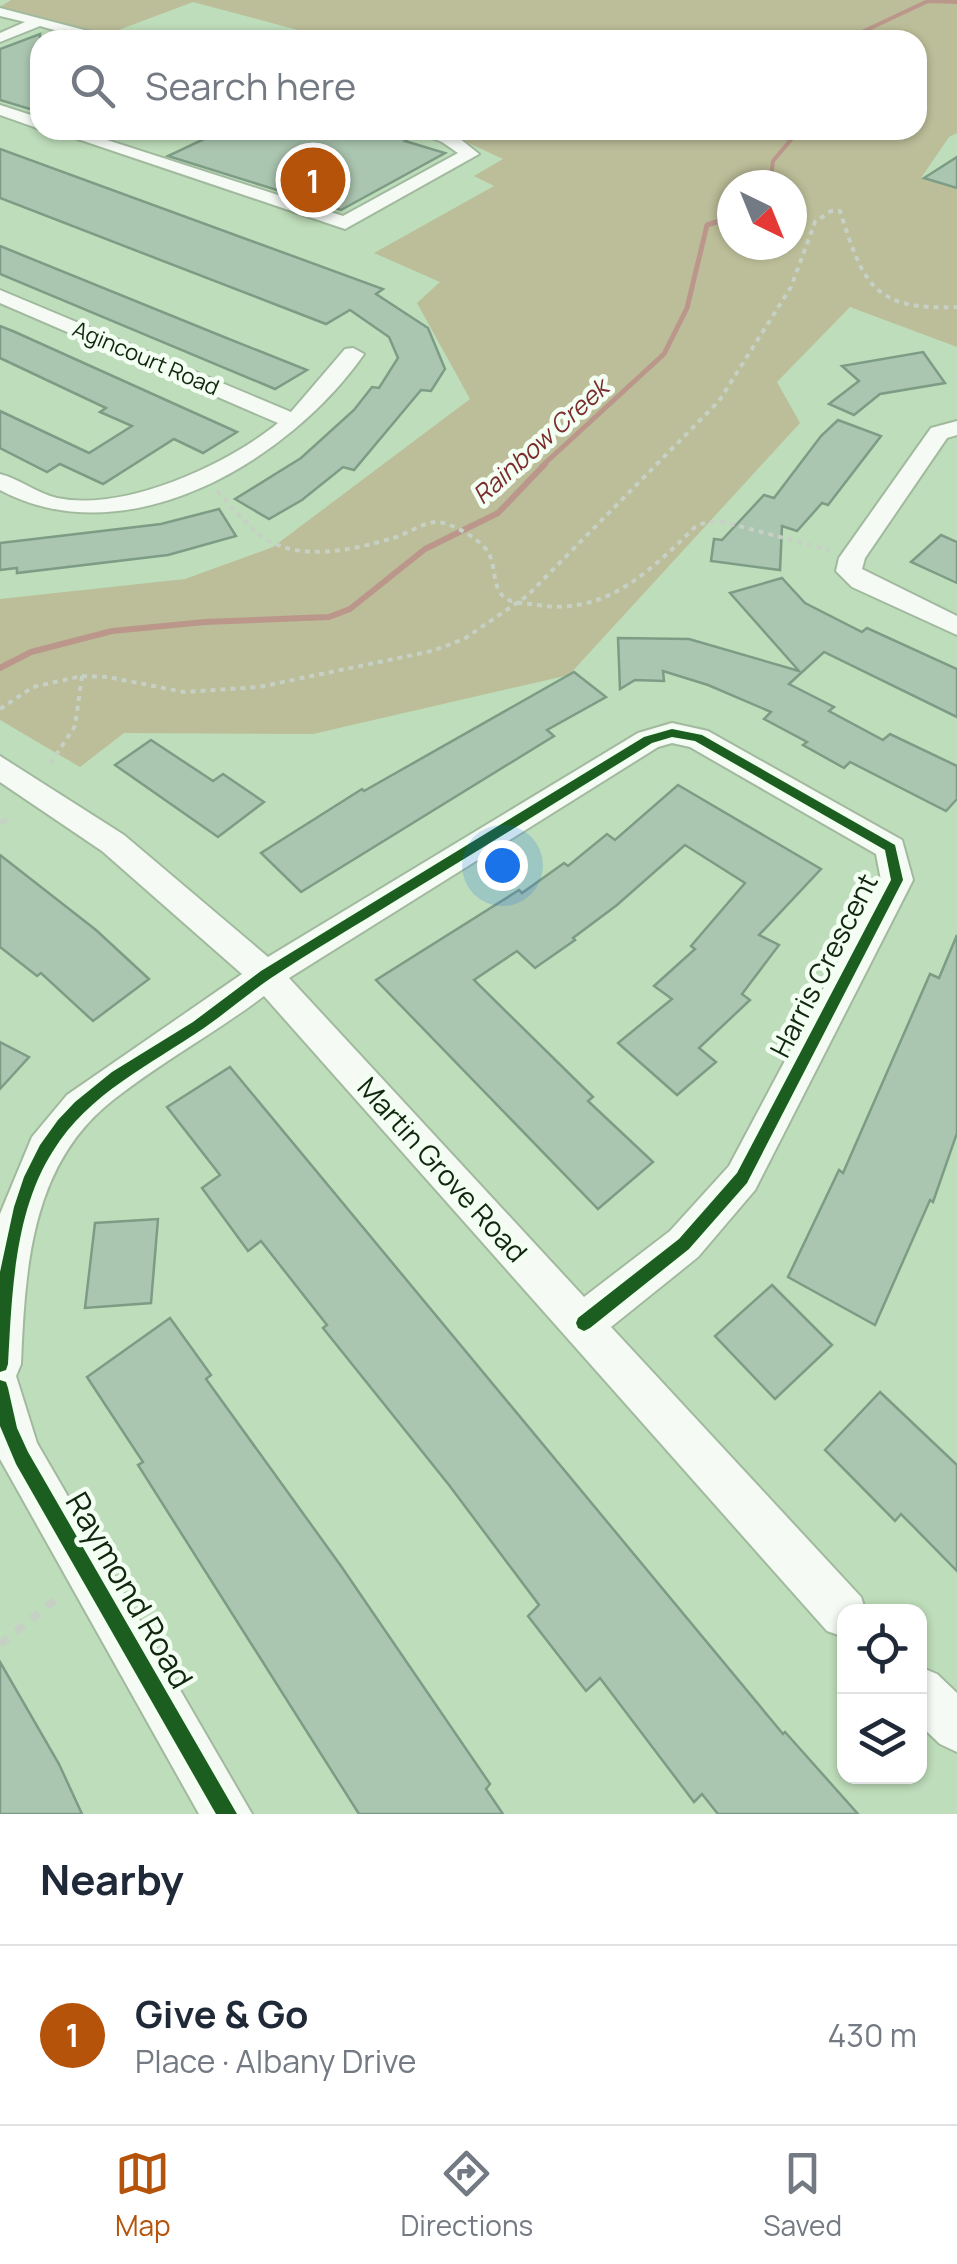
<!DOCTYPE html>
<meta charset="utf-8">
<style>
body{margin:0;font-family:Manrope,sans-serif;background:#f2f2f3;color:#1f2937}
.controls{position:absolute;right:30px;bottom:30px;display:grid;overflow:hidden;border-radius:20px;box-shadow:0 2px 8px #0004}
.controls button{width:90px;height:90px;display:grid;place-items:center;padding:0;border:0;border-bottom:2px solid #e0e1e3;background:#fff;color:#1f2937;font:50px sans-serif}
.compass{position:absolute;left:717px;top:170px;width:90px;height:90px;border-radius:50%;background:#fff;box-shadow:0 2px 8px #0004;rotate:137deg}
.you{position:absolute;left:502px;top:865px;width:35px;height:35px;margin:-25px;border:8px solid #fff;border-radius:50%;background:#1a73e8;box-shadow:0 0 0 15px #1a73e833}
.badge{display:grid;place-items:center;width:65px;height:65px;border-radius:50%;background:#b45309;color:#fff;font-size:32px;font-weight:700}
.pin{position:absolute;translate:-50% -50%;border:5px solid #fff;box-shadow:0 2px 10px #0006}
.list{margin:0;padding:0;list-style:none}
h2{display:flex;justify-content:space-between;align-items:center;height:130px;margin:0;padding:0 40px;font-size:42px}
h2 small{font-size:32px;font-weight:400;color:#747a83}
.list li{display:grid;grid-template-columns:65px 1fr auto;gap:30px;align-items:center;box-sizing:border-box;height:180px;padding:0 40px;border-top:2px solid #e0e1e3}
.list b{display:block;font-size:38px;white-space:nowrap}
.list p{margin:0;font-size:32px;white-space:nowrap;color:#747a83}
.list em{font-size:32px;font-style:normal;color:#747a83}
.icon{flex:none;width:55px;height:55px;fill:none;stroke:currentColor;stroke-width:2;stroke-linecap:round;stroke-linejoin:round}
.map{position:relative;flex:none;width:957px;height:1814px;overflow:hidden}
.search{position:absolute;background:#fff;box-shadow:0 2px 8px #0004;left:30px;right:30px;top:30px;height:110px;display:flex;align-items:center;gap:25px;box-sizing:border-box;padding:0 35px;border-radius:30px;color:#747a83;font-size:38px}
.sheet{height:310px;background:#fff}
nav{display:flex;justify-content:space-around;align-items:center;box-sizing:border-box;height:140px;border-top:2px solid #e0e1e3;background:#fff;font-size:28px;color:#747a83}
nav a{display:grid;justify-items:center;gap:5px}
nav .on{color:#b45309}
.map>svg:first-child{display:block}
</style>
<div class="map">
<svg width="957" height="1814" viewBox="0 0 957 1814">
<rect width="100%" height="100%" fill="#beddba"/>
<path fill="#bcbe99" fill-rule="evenodd" d="M11 0H957V133L949 137 921 178 957 189V347L850 307 777 382 800 423 569 675 313 734 124 733 80 767 0 720V599L185 579 273 547 470 399 417 303 440 282 374 253 494 186 474 176 503 159 460 139 469 130H917V40H335L193 2 100 37 0 7ZM732 185H792V245H732Z"/>
<g fill="none" stroke-linecap="round" stroke-linejoin="round">
<g stroke="#bb978b" stroke-width="4">
<polyline points="845,40 928,1 957,2"/>
<polyline points="770,185 773,161 799,130"/>
</g>
<polyline stroke="#bb978b" stroke-width="5" points="542,466 664,354 687,308 707,225 732,217"/>
<polyline stroke="#bb978b" stroke-width="6" points="0,668 31,652 112,631 205,622 329,617 350,609 425,549 498,513 545,464"/>
</g>
<g fill="#abc6b0" stroke="#7d9c85" stroke-width="2.5">
<polygon points="40,34 40,112 0,100 0,49"/>
<polygon points="223,130 408,130 415,135 405,141 445,153 341,210 168,156"/>
<polygon points="0,149 383,289 376,294 428,328 445,369 431,391 421,390 354,470 343,467 302,500 269,519 235,499 301,458 354,410 372,387 379,388 398,358 389,337 350,310 326,324 0,198"/>
<polygon points="957,157 957,188 924,178"/>
<polygon points="0,246 224,337 307,370 275,389 0,274"/>
<polygon points="0,326 15,332 237,432 203,453 174,439 103,484 60,464 47,472 0,448 0,411 89,453 132,426 100,412 106,408 0,358"/>
<polygon points="923,352 945,383 880,394 854,415 829,404 859,381 842,366"/>
<polygon points="838,420 881,436 828,505 822,503 797,531 782,526 780,570 711,561 714,539 722,540 764,495 774,498 821,436"/>
<polygon points="219,509 236,536 168,555 17,573 17,568 0,570 0,543 161,524"/>
<polygon points="941,535 957,542 957,583 911,562"/>
<polygon points="782,578 805,603 862,632 867,628 957,669 957,717 824,652 789,684 834,707 829,711 883,740 890,734 957,766 957,799 946,811 850,762 844,768 803,745 807,742 764,719 771,712 708,685 663,671 664,681 635,680 620,689 618,638 689,639 799,671 730,593"/>
<polygon points="574,672 606,697 547,730 554,736 301,892 261,853 362,789 364,791"/>
<polygon points="151,740 213,781 223,774 264,802 218,837 115,765"/>
<polygon points="678,785 821,869 759,935 779,945 742,994 750,1000 699,1048 716,1062 677,1095 618,1043 672,999 654,986 695,949 691,946 745,883 685,845 617,905 573,938 575,940 535,968 517,951 474,980 593,1097 588,1101 653,1162 598,1209 376,980 519,890 522,893 564,863 568,866 607,834 615,840"/>
<polygon points="0,855 96,930 149,979 93,1021 41,973 37,976 0,947"/>
<polygon points="957,935 957,1133 933,1202 930,1200 875,1325 788,1277 839,1170 843,1173 930,974 939,978"/>
<polygon points="0,1042 29,1057 0,1089"/>
<polygon points="230,1067 783,1734 785,1732 858,1814 718,1814 702,1794 694,1802 600,1678 586,1691 528,1616 539,1605 449,1485 323,1328 327,1325 261,1241 248,1251 202,1188 220,1175 167,1107"/>
<polygon points="158,1219 151,1303 85,1308 95,1223"/>
<polygon points="772,1285 832,1345 775,1399 715,1336"/>
<polygon points="170,1318 211,1375 206,1379 341,1566 490,1784 486,1789 503,1814 359,1814 138,1465 143,1462 87,1377"/>
<polygon points="880,1392 957,1465 957,1571 901,1514 895,1521 825,1450"/>
<polygon points="0,1662 59,1764 82,1814 0,1814"/>
</g>
<g fill="none" stroke-linecap="round" stroke-linejoin="round">
<defs>
<g id="minor">
<polygon points="0,8 111,37 113,40 90,40 40,26 0,42 0,33 25,22 0,16"/>
<polygon points="0,105 40,118 40,129 0,115"/>
<polygon points="51,130 76,130 343,216 458,153 442,142 412,130 454,134 479,154 345,229"/>
<path d="M0 290 291 412 345 349 353 348 364 354C290 460 128 558 0 490V474C20 479 36 493 57 498 124 512 227 465 278 423L0 303Z"/>
<polygon points="957,421 957,435 947,438 865,558 862,569 957,616 957,635 852,587 836,571 839,558 931,428"/>
<path d="M672 723 708 731 902 840 913 880 755 1190 698 1257 611 1327 861 1597 866 1612H844V1637L827 1631 264 996C215 1033 161 1062 113 1100 31 1164 25 1267 21 1364L16 1376 37 1443 252 1814H199L0 1459V1214L32 1137 67 1095 242 974 102 851 0 782V756L124 835 268 957 638 733ZM672 743 690 747 876 854 881 880 729 1166 670 1231 584 1297 289 978 658 747Z"/>
<polygon points="920,1667 937,1674 957,1693 957,1752 940,1744 920,1725"/>
</g>
</defs>
<use href="#minor" stroke="#a1ba9e" stroke-width="4"/>
<g stroke="#c6d0c5" stroke-width="4" stroke-dasharray="5 5" stroke-linecap="butt">
<path d="M217 491C231 505 244 523 260 535 297 563 353 550 393 538 407 534 422 523 436 522 451 522 480 539 488 552 496 565 492 584 502 595 509 603 521 603 531 604 603 618 647 574 695 527L706 522H724L829 550"/>
<path d="M82 676 108 677 184 692 259 687 432 651 464 639 527 596 719 401 791 287 815 222 831 211H840C863 284 874 311 957 307"/>
<polyline points="0,709 33,687 82,676 75,726 48,767"/>
</g>
<polyline stroke="#c6d0c5" stroke-width="5" stroke-dasharray="8 8" stroke-linecap="butt" points="0,823 9,819"/>
<polyline stroke="#c6d0c5" stroke-width="8" stroke-dasharray="10 10" stroke-linecap="butt" points="0,1644 63,1594"/>
<use href="#minor" fill="#f5faf5" fill-rule="evenodd"/>
<defs>
<g id="cycleway">
<path d="M672 729 702 735 895 845 903 880 747 1183 689 1249 590 1328 584 1331 578 1328 576 1323 578 1318 679 1239 737 1173 891 880 885 850 695 741 672 737 652 743C568 795 484 847 400 898 357 925 313 950 271 978 248 994 227 1012 204 1028 150 1065 89 1093 53 1151 14 1212 12 1294 8 1364L6 1370 0 1372V1272L14 1207 24 1177 40 1145 58 1120 75 1102 112 1072 193 1022 261 971 644 737Z"/>
<polygon points="0,1380 6,1382 8,1388 17,1428 28,1452 237,1814 216,1814 16,1464 0,1426"/>
</g>
</defs>
<use href="#cycleway" stroke="#f3fff2" stroke-width="7"/>
<use href="#cycleway" fill="#1b5e20" fill-rule="evenodd"/>
</g>
<g text-anchor="middle" dominant-baseline="central" stroke-width="9" stroke-linejoin="round" paint-order="stroke">
<g font-size="22" fill="#10260e" stroke="#f3fff2">
<text transform="translate(146 358) rotate(23)">Agincourt Road</text>
</g>
<g font-size="25" font-style="italic" fill="#7c2c2e" stroke="#f3fff2">
<text transform="translate(540 441) rotate(-42)">Rainbow Creek</text>
</g>
<g font-size="28" fill="#10260e" stroke="#f3fff2">
<text transform="translate(823 965) rotate(-63)">Harris Crescent</text>
<text transform="translate(443 1169) rotate(48)">Martin Grove Road</text>
</g>
<g font-size="32" fill="#10260e" stroke="#f3fff2">
<text transform="translate(130 1590) rotate(60)">Raymond Road</text>
</g>
</g>
</svg>
<div class="controls">
<button><svg class="icon" aria-label="locate" viewBox="0 0 24 24"><circle cx="12" cy="12" r="6"/><path d="M12 2v4M12 18v4M2 12h4M18 12h4"/></svg></button>
<button><svg class="icon" aria-label="layers" viewBox="0 0 24 24"><path d="M12 4l9 5-9 5-9-5zM3 14l9 5 9-5"/></svg></button>
</div>
<svg class="compass" viewBox="-18 -18 36 36"><path d="M0-13l5 13h-10z" fill="#e53935"/><path d="M0 13l5-13h-10z" fill="#747a83"/></svg>
<div class="you"></div>
<div class="pin badge" style="left:313px;top:180px">1</div>
<div class="search"><svg class="icon" aria-label="search" viewBox="0 0 24 24"><circle cx="10" cy="10" r="6"/><path d="M15 15l6 6"/></svg>Search here</div>
</div>
<section class="sheet">
<h2>Nearby<small></small></h2>
<ul class="list">
<li><span class="badge">1</span><div><b>Give &amp; Go</b><p>Place · Albany Drive</p></div><em>430 m</em></li>
</ul>
</section>
<nav>
<a class="on"><svg class="icon" aria-label="map" viewBox="0 0 24 24"><path d="M3 6l6-2 6 2 6-2v14l-6 2-6-2-6 2zM9 4v14M15 6v14"/></svg>Map</a>
<a><svg class="icon" aria-label="directions" viewBox="0 0 24 24"><path d="M12 3l9 9-9 9-9-9zM9 14v-3h6M13 9l2 2-2 2"/></svg>Directions</a>
<a><svg class="icon" aria-label="saved" viewBox="0 0 24 24"><path d="M7 4h10v16l-5-4-5 4z"/></svg>Saved</a>
</nav>
